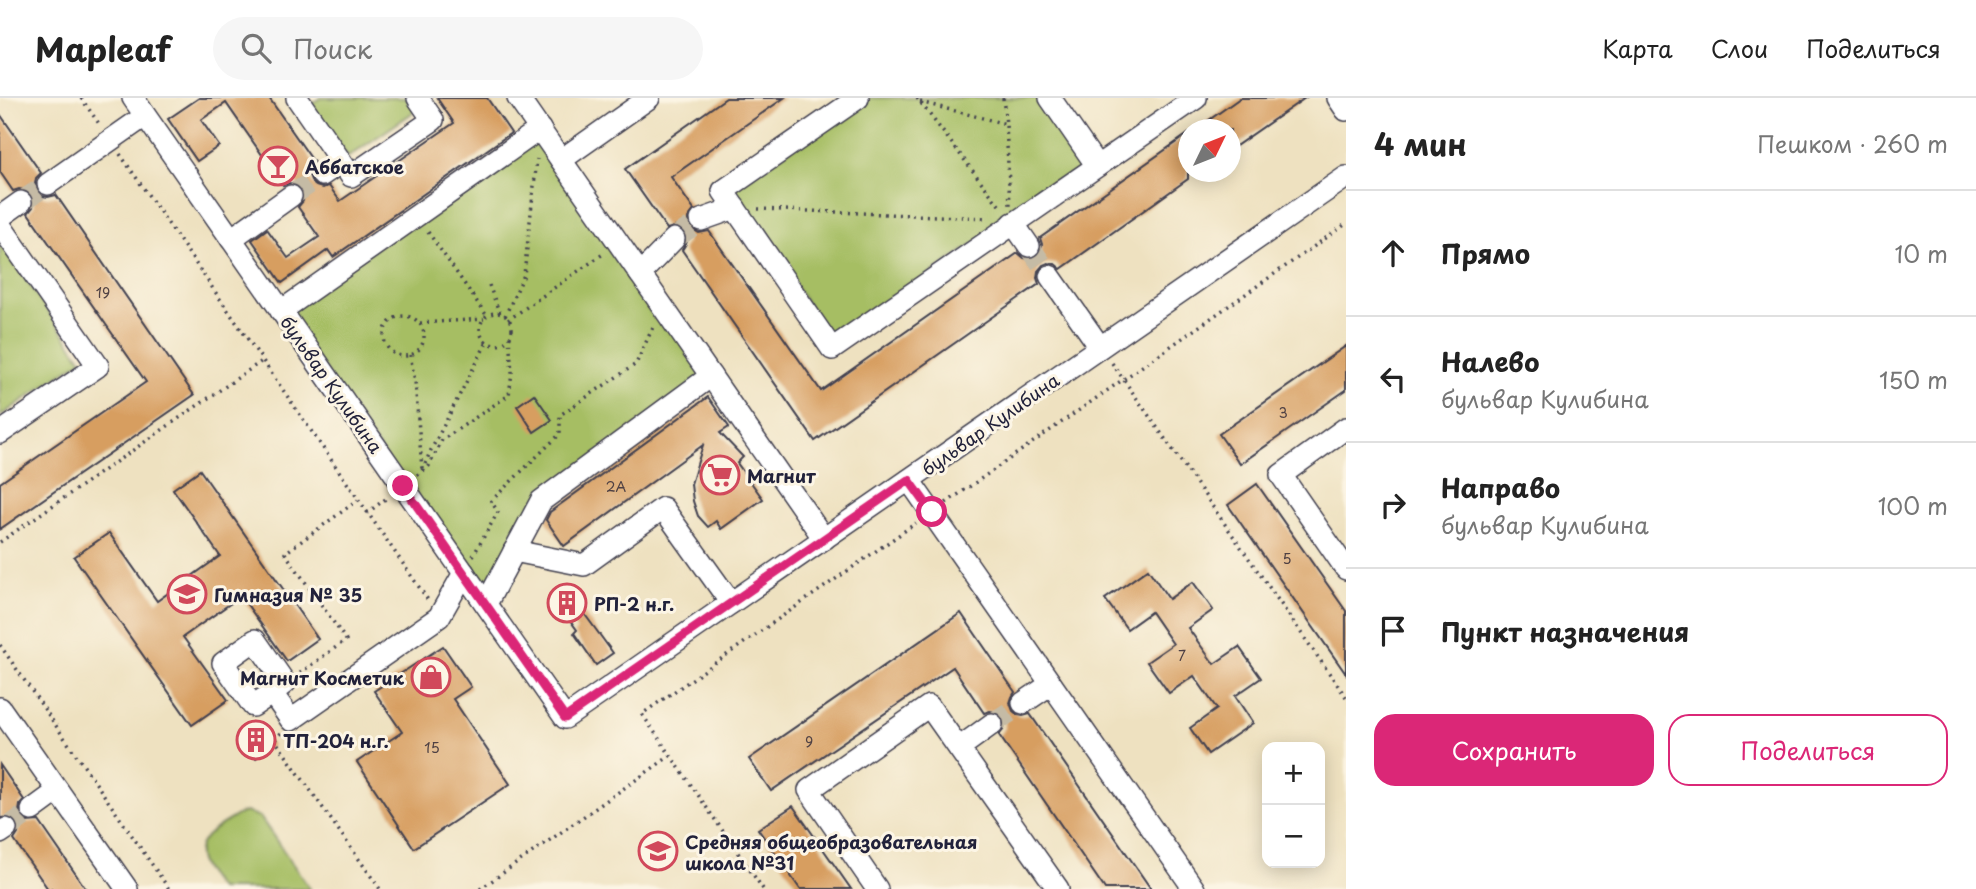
<!DOCTYPE html>
<html lang="ru">
<meta charset="utf-8">
<style>
body{margin:0;font-family:"Playpen Sans",sans-serif;background:#f6f6f6;color:#222}
.controls{position:absolute;right:21px;bottom:21px;display:grid;overflow:hidden;border-radius:14px;box-shadow:0 4px 18px #0003}
.controls button{width:63px;height:63px;display:grid;place-items:center;padding:0;border:0;border-bottom:2px solid #e0e0e0;background:#fff;color:#222;font:35px sans-serif}
.compass{position:absolute;left:1178px;top:21px;width:63px;height:63px;border-radius:50%;background:#fff;box-shadow:0 4px 18px #0003;rotate:47deg}
.stop{position:absolute;width:21px;height:21px;margin:-16px;border:5px solid #db2777;border-radius:50%;background:#fff}
.stop.end{background:#db2777;border-color:#fff;box-shadow:0 2px 7px #0008}
.list{margin:0;padding:0;list-style:none}
h2{display:flex;justify-content:space-between;align-items:center;height:91px;margin:0;padding:0 28px;font-size:30px}
h2 small{font-size:23px;font-weight:400;color:#767676}
.list li{display:grid;grid-template-columns:46px 1fr auto;gap:21px;align-items:center;box-sizing:border-box;height:126px;padding:0 28px;border-top:2px solid #e0e0e0}
.list b{display:block;font-size:26px;white-space:nowrap}
.list p{margin:0;font-size:23px;white-space:nowrap;color:#767676}
.list em{font-size:23px;font-style:normal;color:#767676}
.actions{display:flex;gap:14px;padding:21px 28px}
.actions a{flex:1;padding:16px 0;border:2px solid #db2777;border-radius:21px;text-align:center;font-size:24px;color:#db2777}
.actions .main{background:#db2777;color:#fff}
.icon{flex:none;width:38px;height:38px;fill:none;stroke:currentColor;stroke-width:2;stroke-linecap:round;stroke-linejoin:round}
.map{position:relative;flex:none;width:1346px;height:791px;overflow:hidden}
header{display:flex;align-items:center;gap:42px;box-sizing:border-box;height:98px;padding:0 35px;background:#fff;border-bottom:2px solid #e0e0e0}
header strong{font-size:33px}
nav{display:flex;gap:38px;margin-inline-start:auto;font-size:24px}
.search{width:490px;height:63px;background:#f6f6f6;display:flex;align-items:center;gap:18px;box-sizing:border-box;padding:0 24px;border-radius:38px;color:#767676;font-size:26px}
main{display:flex}
aside{flex:1;background:#fff}
.map>svg:first-child{display:block}
</style>
<header>
<strong>Mapleaf</strong>
<div class="search"><svg class="icon" aria-label="search" viewBox="0 0 24 24"><circle cx="10" cy="10" r="6"/><path d="M15 15l6 6"/></svg>Поиск</div>
<nav><a>Карта</a><a>Слои</a><a>Поделиться</a></nav>
</header>
<main>
<div class="map">
<svg width="1346" height="791" viewBox="0 0 1346 791">
<rect width="100%" height="100%" fill="#fcf5e5"/>
<filter id="ink" filterUnits="userSpaceOnUse"><feTurbulence type="fractalNoise" baseFrequency=".0143" numOctaves="2"/><feDisplacementMap in="SourceGraphic" scale="14" xChannelSelector="R" yChannelSelector="G"/><feConvolveMatrix kernelMatrix="1 2 1 2 8 2 1 2 1" color-interpolation-filters="sRGB"/></filter>
<filter id="wash" filterUnits="userSpaceOnUse"><feTurbulence type="fractalNoise" baseFrequency=".00686" numOctaves="4" result="noise"/><feDisplacementMap in="SourceGraphic" scale="28" xChannelSelector="R" yChannelSelector="G"/><feGaussianBlur stdDeviation="1.57" result="paint"/><feColorMatrix in="noise" values="0 0 0 0 0 0 0 0 0 0 0 0 0 0 0 0 0 1.4 0 .05"/><feComposite in="paint" operator="in"/></filter>
<g filter="url(#wash)">
<rect width="100%" height="100%" fill="#eee1c0"/>
<g fill="#a6be63" stroke="#64704f" stroke-width="2">
<polygon points="320,0 406,0 415,13 348,59 311,6"/>
<polygon points="864,0 1045,0 1090,66 833,243 729,93"/>
<polygon points="540,36 707,278 539,402 485,503 284,213"/>
<polygon points="0,144 82,262 0,318"/>
<path d="M246 714 260 719 310 791H219C213 783 203 773 200 763 192 739 223 726 239 716Z"/>
</g>
<g id="blocks">
<g fill="#d79e61">
<polygon points="199,0 269,0 315,66 311,71 309,77 312,85 316,88 322,90 329,88 340,103 454,25 437,0 487,0 511,35 333,159 328,152 282,185 252,142 267,131 288,160 319,139 298,109 303,103 304,97 302,91 296,86 289,85 283,87 226,5 201,22 219,48 197,63 168,21"/>
<polygon points="726,0 784,0 671,79 694,112 688,120 688,126 692,131 699,135 709,133 821,293 1018,155 1024,160 1029,161 1036,159 1041,153 1042,146 1040,140 1188,36 1188,81 1061,171 1055,166 1048,165 1043,167 1038,173 1037,180 1039,186 815,343 682,152 687,144 687,138 684,132 677,128 667,131 625,71"/>
<polygon points="1240,0 1305,0 1230,52 1230,32 1195,32"/>
<polygon points="0,16 41,75 36,80 35,86 38,94 42,98 48,99 56,97 194,297 0,431 0,385 146,284 28,115 33,109 34,102 32,97 26,92 19,91 13,93 0,74"/>
<polygon points="1346,248 1346,292 1240,366 1219,336"/>
<polygon points="534,296 552,322 534,334 517,308"/>
<polygon points="708,299 729,329 720,335 743,359 737,365 763,401 721,431 716,423 708,429 698,418 693,403 691,386 703,347 564,448 546,422 550,414"/>
<polygon points="200,372 318,541 287,563 241,498 183,539 228,602 192,627 74,459 109,435 157,503 220,458 173,391"/>
<polygon points="1257,386 1346,513 1346,576 1228,407"/>
<polygon points="1148,471 1169,501 1193,484 1213,512 1188,530 1214,566 1239,549 1261,580 1235,598 1253,625 1208,656 1190,630 1217,611 1194,578 1169,595 1147,564 1173,546 1151,514 1127,531 1105,501"/>
<polygon points="564,488 613,555 596,567 574,535 577,532 551,496"/>
<polygon points="961,515 1015,594 1012,599 1010,605 1013,613 1018,617 1023,618 1030,616 1151,791 1105,791 999,637 1004,631 1005,625 1003,619 997,614 990,613 984,615 953,569 771,693 749,661"/>
<polygon points="443,548 471,589 453,601 510,686 414,750 357,664 402,634 374,593"/>
<polygon points="255,625 272,648 256,660 240,637"/>
<polygon points="0,667 24,702 20,707 19,714 21,719 27,724 39,723 86,791 48,791 14,742 18,736 19,729 17,724 11,719 0,720"/>
<polygon points="793,708 851,791 800,791 758,731"/>
</g>
</g>
</g>
<g filter="url(#ink)">
<use href="#blocks" fill-opacity="0" stroke="#413f4f" stroke-width="2"/>
<g fill="none" stroke-linecap="round" stroke-linejoin="round">
<g stroke="#c5bba5" stroke-width="21" stroke-dasharray="21 10" stroke-linecap="butt">
<polyline points="291,98 322,77"/>
<polyline points="21,104 48,86"/>
<polyline points="674,141 701,122"/>
<polyline points="1029,148 1050,178"/>
<polyline points="992,626 1023,605"/>
<polyline points="6,731 32,712"/>
</g>
<defs>
<g id="minor">
<polyline points="133,0 565,620 1346,79"/>
<polyline points="297,0 351,78 433,22 418,0"/>
<polyline points="518,0 824,441"/>
<polyline points="858,0 723,93 832,251 1196,0"/>
<polyline points="1050,0 1097,68"/>
<polyline points="1338,0 1346,12"/>
<polyline points="561,62 649,0"/>
<polyline points="322,77 341,64"/>
<polyline points="48,86 145,18"/>
<polyline points="0,119 21,104"/>
<polyline points="701,122 735,110"/>
<polyline points="1013,125 1029,148"/>
<polyline points="0,127 98,268 0,335"/>
<polyline points="231,141 291,98"/>
<polyline points="640,176 674,141"/>
<polyline points="1050,178 1100,249"/>
<polyline points="281,213 540,31"/>
<polyline points="1346,330 1281,377 1346,471"/>
<polyline points="909,382 1194,791"/>
<polyline points="514,453 584,467 663,410 731,505"/>
<polyline points="486,506 541,403 711,278"/>
<polyline points="272,595 285,585 255,542 223,565 253,608 272,595 291,622 439,519 464,475"/>
<polyline points="1023,605 1051,586"/>
<polyline points="0,610 127,791"/>
<polyline points="959,650 992,626"/>
<polyline points="32,712 58,693"/>
<polyline points="0,735 6,731"/>
<polyline points="877,791 809,692 929,608 1058,791"/>
</g>
</defs>
<use href="#minor" stroke="#413f4f" stroke-width="24"/>
<g stroke="#413f4f" stroke-width="3.5" stroke-dasharray="2 5" stroke-linecap="butt">
<polyline points="81,0 100,27"/>
<polyline points="917,0 1002,111"/>
<polyline points="1003,0 1006,26 1010,107"/>
<polyline points="920,4 1006,26"/>
<polyline points="120,56 428,502"/>
<polyline points="758,111 988,120"/>
<polyline points="428,134 487,218"/>
<polyline points="489,187 500,216"/>
<circle cx="496" cy="231" r="16"/>
<circle cx="404" cy="238" r="20"/>
<polyline points="505,218 524,177 537,61"/>
<polyline points="508,222 603,156"/>
<polyline points="420,225 484,221"/>
<polyline points="410,257 415,283 422,371"/>
<polyline points="1112,265 1346,599"/>
<polyline points="423,373 429,368 442,342 509,297 512,274 509,239"/>
<polyline points="417,377 422,373 431,352 487,244"/>
<polyline points="946,405 1346,126"/>
<polyline points="367,415 388,399"/>
<polyline points="0,444 262,263"/>
<polyline points="473,458 498,414 491,403 560,336 560,317 636,266 653,229"/>
<polyline points="0,547 169,791"/>
<polyline points="300,575 346,542 285,455 358,402"/>
<polyline points="281,635 275,642 380,791"/>
<polyline points="480,791 670,658"/>
<polyline points="763,791 642,616 916,425"/>
</g>
<use href="#minor" stroke="#fff" stroke-width="21"/>
</g>
</g>
<g fill="none" stroke-linecap="round" stroke-linejoin="round" filter="url(#ink)">
<polyline stroke="#db2777" stroke-width="9" points="403,388 565,620 909,382 932,414"/>
</g>
<defs>
<symbol id="bar-ring" viewBox="-11 -11 22 22"><circle r="9.5" fill="#fcf5e5" stroke="#d1495b" stroke-width="1.5"/><path d="M-6-5H6L.8 .8V4.5H3.5V6h-7V4.5H-.8V.8Z" fill="#d1495b"/></symbol>
<symbol id="supermarket-ring" viewBox="-11 -11 22 22"><circle r="9.5" fill="#fcf5e5" stroke="#d1495b" stroke-width="1.5"/><path d="M-6-5.5h2.5l.6 2H6L4.5 2H-2.5L-4.4-4H-6ZM-1.5 3.2a1.3 1.3 0 1 0 .1 0ZM3 3.2a1.3 1.3 0 1 0 .1 0Z" fill="#d1495b"/></symbol>
<symbol id="school-ring" viewBox="-11 -11 22 22"><circle r="9.5" fill="#fcf5e5" stroke="#d1495b" stroke-width="1.5"/><path d="M0-5L7-2L0 1L-7-2ZM-4 1L0 2.5L4 1V4Q0 6-4 4Z" fill="#d1495b"/></symbol>
<symbol id="building-ring" viewBox="-11 -11 22 22"><circle r="9.5" fill="#fcf5e5" stroke="#d1495b" stroke-width="1.5"/><path d="M-4-6H4V6H1V3H-1V6H-4ZM-2.5-4.3h1.7v1.8h-1.7ZM.8-4.3h1.7v1.8H.8ZM-2.5-1h1.7V.8h-1.7ZM.8-1h1.7V.8H.8Z" fill="#d1495b"/></symbol>
<symbol id="shop-ring" viewBox="-11 -11 22 22"><circle r="9.5" fill="#fcf5e5" stroke="#d1495b" stroke-width="1.5"/><path d="M-5-2.5h2.3a2.7 3.5 0 0 1 5.4 0H5L5.5 6h-11ZM-1.5-2.5h3a1.5 2.3 0 0 0-3 0Z" fill="#d1495b"/></symbol>
</defs>
<g fill-rule="evenodd">
<use href="#bar-ring" x="256" y="46" width="44" height="44"/>
<use href="#supermarket-ring" x="698" y="355" width="44" height="44"/>
<use href="#school-ring" x="165" y="474" width="44" height="44"/>
<use href="#building-ring" x="545" y="483" width="44" height="44"/>
<use href="#shop-ring" x="409" y="557" width="44" height="44"/>
<use href="#building-ring" x="234" y="620" width="44" height="44"/>
<use href="#school-ring" x="636" y="731" width="44" height="44"/>
</g>
<g text-anchor="middle" dominant-baseline="central" stroke-width="6" stroke-linejoin="round" paint-order="stroke">
<g font-size="14" fill="#4f4144">
<text x="103" y="194">19</text>
<text x="1283" y="314">3</text>
<text x="616" y="388">2А</text>
<text x="1287" y="460">5</text>
<text x="1182" y="557">7</text>
<text x="809" y="643">9</text>
<text x="432" y="649">15</text>
</g>
<g font-size="18" font-weight="bold" fill="#22223b" stroke="#fcf5e5" text-anchor="start">
<text x="305" y="68">Аббатское</text>
<text x="747" y="377">Магнит</text>
<text x="214" y="496">Гимназия № 35</text>
<text x="594" y="505">РП-2 н.г.</text>
<text x="404" y="579" text-anchor="end">Магнит Косметик</text>
<text x="283" y="642">ТП-204 н.г.</text>
<text x="685" y="743">Средняя общеобразовательная<tspan x="685" dy="21">школа №31</tspan></text>
</g>
<g font-size="18" fill="#22223b" stroke="#fcf5e5">
<text transform="translate(332 286) rotate(55)">бульвар Кулибина</text>
<text transform="translate(990 326) rotate(-35)">бульвар Кулибина</text>
</g>
</g>
</svg>
<div class="controls">
<button>+</button>
<button>−</button>
</div>
<svg class="compass" viewBox="-18 -18 36 36"><path d="M0-13l5 13h-10z" fill="#e53935"/><path d="M0 13l5-13h-10z" fill="#767676"/></svg>
<div class="stop" style="left:932px;top:414px"></div>
<div class="stop end" style="left:403px;top:388px"></div>
</div>
<aside>
<h2>4 мин<small>Пешком · 260 m</small></h2>
<ul class="list">
<li><svg class="icon" aria-label="ahead" viewBox="0 0 24 24"><path d="M12 20V5M6 11l6-6 6 6"/></svg><div><b>Прямо</b></div><em>10 m</em></li>
<li><svg class="icon" aria-label="left" viewBox="0 0 24 24"><path d="M17 20v-9H6M10 6l-5 5 5 5"/></svg><div><b>Налево</b><p>бульвар Кулибина</p></div><em>150 m</em></li>
<li><svg class="icon" aria-label="right" viewBox="0 0 24 24"><path d="M7 20v-9h11M14 6l5 5-5 5"/></svg><div><b>Направо</b><p>бульвар Кулибина</p></div><em>100 m</em></li>
<li><svg class="icon" aria-label="arrive" viewBox="0 0 24 24"><path d="M6 21V4h12l-3 4 3 4H6"/></svg><div><b>Пункт назначения</b></div></li>
</ul>
<div class="actions"><a class="main">Сохранить</a><a>Поделиться</a></div>
</aside>
</main>
